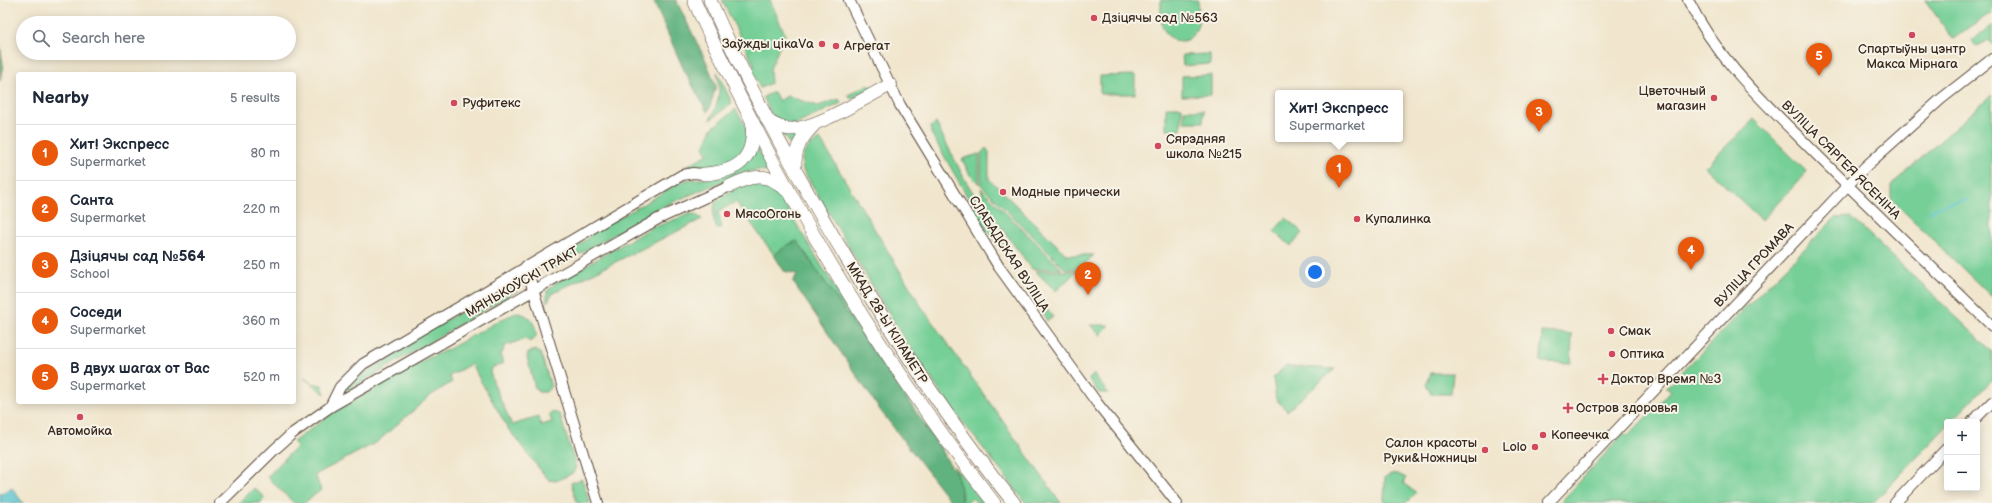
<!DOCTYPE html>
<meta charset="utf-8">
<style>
body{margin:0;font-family:"Balsamiq Sans",sans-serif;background:#f2f2f3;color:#1f2937}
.controls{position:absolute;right:12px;bottom:12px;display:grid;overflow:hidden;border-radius:4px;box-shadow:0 2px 10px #0003}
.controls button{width:36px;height:36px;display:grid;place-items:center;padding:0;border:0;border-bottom:1px solid #e0e1e3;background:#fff;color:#1f2937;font:20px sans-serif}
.you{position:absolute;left:1315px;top:272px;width:14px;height:14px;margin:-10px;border:3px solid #fff;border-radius:50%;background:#1a73e8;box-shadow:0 0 0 6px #1a73e833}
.badge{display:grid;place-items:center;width:26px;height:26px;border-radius:50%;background:#ea580c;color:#fff;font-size:13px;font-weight:700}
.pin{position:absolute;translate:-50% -33px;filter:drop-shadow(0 1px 2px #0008)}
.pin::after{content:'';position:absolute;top:21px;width:14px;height:12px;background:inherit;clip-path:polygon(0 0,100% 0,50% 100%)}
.popup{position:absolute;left:1275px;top:90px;width:128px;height:52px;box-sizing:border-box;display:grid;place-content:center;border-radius:4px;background:#fff;filter:drop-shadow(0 1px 3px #0005);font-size:13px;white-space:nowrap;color:#747a83}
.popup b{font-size:15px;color:#1f2937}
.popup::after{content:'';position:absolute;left:50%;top:100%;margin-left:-8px;border:8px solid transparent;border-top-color:#fff}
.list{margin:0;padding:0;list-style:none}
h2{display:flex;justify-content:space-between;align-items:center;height:52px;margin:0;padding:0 16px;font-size:17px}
h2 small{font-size:13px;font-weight:400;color:#747a83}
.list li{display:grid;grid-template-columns:26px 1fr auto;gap:12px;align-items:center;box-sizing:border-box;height:56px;padding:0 16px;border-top:1px solid #e0e1e3}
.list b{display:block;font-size:15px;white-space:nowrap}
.list p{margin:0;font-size:13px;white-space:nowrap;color:#747a83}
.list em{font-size:13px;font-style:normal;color:#747a83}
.icon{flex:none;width:22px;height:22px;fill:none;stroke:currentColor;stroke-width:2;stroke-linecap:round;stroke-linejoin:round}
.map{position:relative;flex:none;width:1992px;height:503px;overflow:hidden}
.search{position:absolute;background:#fff;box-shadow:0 2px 10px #0003;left:16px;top:16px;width:280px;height:44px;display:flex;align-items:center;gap:10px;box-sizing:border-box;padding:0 14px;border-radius:22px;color:#747a83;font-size:15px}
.panel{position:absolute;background:#fff;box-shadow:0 2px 10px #0003;left:16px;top:72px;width:280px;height:332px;border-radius:4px}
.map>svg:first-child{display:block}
</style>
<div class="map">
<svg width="1992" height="503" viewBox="0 0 1992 503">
<rect width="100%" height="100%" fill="#f7f3e8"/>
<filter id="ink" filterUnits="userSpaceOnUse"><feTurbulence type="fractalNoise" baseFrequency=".025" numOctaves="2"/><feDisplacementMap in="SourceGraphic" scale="8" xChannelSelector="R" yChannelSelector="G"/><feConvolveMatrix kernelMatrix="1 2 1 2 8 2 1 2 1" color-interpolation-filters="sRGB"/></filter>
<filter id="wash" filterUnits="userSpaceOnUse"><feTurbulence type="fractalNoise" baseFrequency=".012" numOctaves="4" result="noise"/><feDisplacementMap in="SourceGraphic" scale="16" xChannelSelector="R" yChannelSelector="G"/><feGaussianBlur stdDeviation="0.9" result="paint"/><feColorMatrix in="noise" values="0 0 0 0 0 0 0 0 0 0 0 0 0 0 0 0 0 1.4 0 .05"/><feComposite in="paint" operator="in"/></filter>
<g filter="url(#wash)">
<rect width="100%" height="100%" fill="#f1e6cd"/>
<g fill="#75cf96" stroke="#587c5a">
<polygon points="722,0 770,0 785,34 770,69 771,83 760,88 753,72 754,65"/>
<path d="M1161 0H1198C1198 7 1200 18 1198 25 1191 47 1169 46 1162 25 1160 18 1161 8 1161 0Z"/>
<polygon points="1925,0 1992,0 1992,12 1953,39"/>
<polygon points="1992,25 1992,45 1987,40 1977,47 1972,40"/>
<polygon points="1210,54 1210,64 1183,66 1182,55"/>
<path d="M717 72 732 103 710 120C719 101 721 93 717 72Z"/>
<polygon points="1135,75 1135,94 1100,94 1100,76"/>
<polygon points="1211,75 1211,95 1182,96 1182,76"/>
<polygon points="869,84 872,89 851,99 848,95"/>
<polygon points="774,92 779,101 787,96 818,106 839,99 841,103 797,124 790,125 774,119 763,97"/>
<polygon points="1992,95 1992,297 1891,199 1891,185"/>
<polygon points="1166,107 1182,107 1181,130 1166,130"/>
<polygon points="736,109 746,127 747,147 735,163 712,168 684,167 708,154 704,147 712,128"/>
<polygon points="1184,110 1204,110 1203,122 1184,122"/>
<polygon points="1754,119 1807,172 1762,220 1705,167"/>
<polygon points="936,123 964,178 1009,252 1006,255 987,231 931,133 931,127"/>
<polygon points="800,133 790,145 783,134"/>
<path d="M820 139 923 309 1061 503H1026L950 406 906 342 803 170C799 153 807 147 820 139Z"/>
<polygon points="757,147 770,172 759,170 742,173 666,205 553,269 549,268 550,263 576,248 596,231 685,180 715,178 755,153"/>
<polygon points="986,148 989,152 989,179 1067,255 1094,255 1080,269 1065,269 981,185 981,153"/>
<polygon points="979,154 979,184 970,175 962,159"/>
<path d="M761 183 771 187 777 192 858 326 942 449 947 461 797 241 788 245 774 255 736 202 718 211 722 227 717 229 713 216 715 203C731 189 740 184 761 183Z"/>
<path d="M981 188 1062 269H1032C1020 252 982 206 981 188Z"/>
<polygon points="689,214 695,214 702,219 553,293 547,302 547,291 555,283 656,225 658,226"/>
<polygon points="1851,217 1992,351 1992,380 1951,422 1947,422 1947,426 1873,503 1560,503 1624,433 1628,436 1671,391 1666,388 1835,218"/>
<polygon points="1286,218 1303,233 1291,246 1274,231"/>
<polygon points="1035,271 1077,271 1056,291"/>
<polygon points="515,280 522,283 520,289 342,394 346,385 392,356 409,342"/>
<polygon points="1042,301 1053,317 1047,321 1037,304"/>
<path d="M516 313C529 313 537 324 536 337L531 342 525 339 504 346 503 352 500 354 503 364 493 367 490 372 495 387 512 425 538 417 541 425 552 422 549 414 554 412 560 415 576 467 573 473 556 481 549 480 546 477 509 430 471 364 449 376 452 382 430 396 377 442 315 475 321 490 304 503H294L267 477 297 446 293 442 335 411 426 359 449 349 502 319Z"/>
<polygon points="1090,325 1110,325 1100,335"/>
<polygon points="1542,332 1572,334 1571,363 1541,362"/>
<polygon points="535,350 541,354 550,383 550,388 546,392 538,392 535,388 527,357 528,353"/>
<polygon points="1285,366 1335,369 1287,411 1276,399 1273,378"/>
<polygon points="1431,373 1453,373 1451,394 1431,394 1426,385"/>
<polygon points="1094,374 1094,375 1108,393 1099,393 1089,379"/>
<polygon points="304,378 312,383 322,385 325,394"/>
<polygon points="954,466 983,503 977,503 972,498 966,503 961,503 962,496"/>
<polygon points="1391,474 1398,474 1406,478 1403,483 1416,493 1406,503 1386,503 1384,500 1385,477"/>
<polygon points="582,479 590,503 577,503 571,483"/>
<polygon points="254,488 265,498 260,503 239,503"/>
</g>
<g fill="#60b27f" stroke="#4e6e4e">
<polygon points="653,0 676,0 706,61 716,86 709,110 707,112 683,68"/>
<polygon points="0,44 3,64 0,81"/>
<polygon points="797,241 956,473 961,489 961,503 952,503 880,410 793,282 797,274 784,271 774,255 788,245"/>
</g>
<polygon fill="#55c2ce" stroke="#487676" points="12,488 23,503 0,503 0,494"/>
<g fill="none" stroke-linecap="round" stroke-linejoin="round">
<path stroke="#55c2ce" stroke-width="2" d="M1929 213C1940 203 1953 202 1968 200"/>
</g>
</g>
<g filter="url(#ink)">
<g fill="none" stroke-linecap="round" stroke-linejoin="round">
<defs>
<g id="secondary">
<polyline points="849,0 900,105 999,267 1097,403 1177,503"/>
<path d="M1688 0C1717 59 1762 100 1808 146 1869 207 1931 266 1992 326"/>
<polyline points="526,266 598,503"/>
<polyline points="330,407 340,387 363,364 682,175 693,173 704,174"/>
<polyline points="1972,422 1992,402"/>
<polyline points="220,503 275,449 293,433 330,407 658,219 730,186"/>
<polyline points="1548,503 1865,167 1941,99 1992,59"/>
<polyline points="1895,503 1947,448"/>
</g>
<g id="highway">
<path d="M694 0C706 29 721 57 734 85 806 232 893 374 994 503"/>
<path d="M710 0C749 90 796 175 847 259 898 344 952 426 1014 503"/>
<path d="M767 120C774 125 781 128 789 129 815 130 866 97 890 85"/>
<path d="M795 170C794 150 800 139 814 125"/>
<path d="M704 174C737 172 755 160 752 125"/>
<path d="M730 186C750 176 768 171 786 190"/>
</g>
</defs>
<use href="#secondary" stroke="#564638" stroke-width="12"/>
<use href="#highway" stroke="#564638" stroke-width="14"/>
<use href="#secondary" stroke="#fff" stroke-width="10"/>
<use href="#highway" stroke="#fff" stroke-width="13"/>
</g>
</g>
<g fill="#d1495b" stroke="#f7f3e8" stroke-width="1.5">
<circle cx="1094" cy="18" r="4"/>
<circle cx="1912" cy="35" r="4"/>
<circle cx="822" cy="44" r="4"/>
<circle cx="836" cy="46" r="4"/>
<circle cx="1714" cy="98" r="4"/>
<circle cx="454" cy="103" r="4"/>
<circle cx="1158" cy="146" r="4"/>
<circle cx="1003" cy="192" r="4"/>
<circle cx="727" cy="214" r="4"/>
<circle cx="1357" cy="219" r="4"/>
<circle cx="1611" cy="331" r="4"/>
<circle cx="1612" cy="354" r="4"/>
<path d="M1601 373h4v4h4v4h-4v4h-4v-4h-4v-4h4z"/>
<path d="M1566 402h4v4h4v4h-4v4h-4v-4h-4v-4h4z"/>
<circle cx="80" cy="417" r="4"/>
<circle cx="1543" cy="435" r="4"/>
<circle cx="1535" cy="447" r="4"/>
<circle cx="1485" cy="450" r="4"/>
</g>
<g text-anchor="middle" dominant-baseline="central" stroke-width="4" stroke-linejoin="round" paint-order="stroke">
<g font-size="13" fill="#3b2a1e" stroke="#f7f3e8" text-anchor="start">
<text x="1102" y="18">Дзіцячы сад №563</text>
<text x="814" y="44" text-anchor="end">Заўжды цікаVа</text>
<text x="844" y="46">Агрегат</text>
<text x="1912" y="49" text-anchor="middle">Спартыўны цэнтр<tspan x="1912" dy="15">Макса Мірнага</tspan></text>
<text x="1706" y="91" text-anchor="end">Цветочный<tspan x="1706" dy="15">магазин</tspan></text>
<text x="462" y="103">Руфитекс</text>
<text x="1166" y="139">Сярэдняя<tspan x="1166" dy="15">школа №215</tspan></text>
<text x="1011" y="192">Модные прически</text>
<text x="735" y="214">МясоОгонь</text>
<text x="1365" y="219">Купалинка</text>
<text x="1619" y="331">Смак</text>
<text x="1620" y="354">Оптика</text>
<text x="1611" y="379">Доктор Время №3</text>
<text x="1576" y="408">Остров здоровья</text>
<text x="80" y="431" text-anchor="middle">Автомойка</text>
<text x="1551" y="435">Копеечка</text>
<text x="1477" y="443" text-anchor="end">Салон красоты<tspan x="1477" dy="15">Руки&amp;Ножницы</tspan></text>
<text x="1527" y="447" text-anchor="end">Lolo</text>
</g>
<g font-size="13" fill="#3b2a1e" stroke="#f7f3e8">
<text transform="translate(1841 160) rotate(45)">ВУЛІЦА СЯРГЕЯ ЯСЕНІНА</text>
<text transform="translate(1009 254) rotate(57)">СЛАБАДСКАЯ ВУЛІЦА</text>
<text transform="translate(1754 265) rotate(-47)">ВУЛІЦА ГРОМАВА</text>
<text transform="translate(522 282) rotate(-30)">МЯНЬКОЎСКІ ТРАКТ</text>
<text transform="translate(887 323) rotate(58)">МКАД, 28-Ы КІЛАМЕТР</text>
</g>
</g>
</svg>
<div class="controls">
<button>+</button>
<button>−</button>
</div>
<div class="you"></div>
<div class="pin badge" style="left:1339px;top:188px">1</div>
<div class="popup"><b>Хит! Экспресс</b>Supermarket</div>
<div class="pin badge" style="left:1088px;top:295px">2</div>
<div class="pin badge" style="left:1539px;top:132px">3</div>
<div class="pin badge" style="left:1691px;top:270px">4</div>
<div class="pin badge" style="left:1819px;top:76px">5</div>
<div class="search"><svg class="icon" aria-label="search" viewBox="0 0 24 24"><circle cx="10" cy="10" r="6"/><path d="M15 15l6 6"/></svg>Search here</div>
<section class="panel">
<h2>Nearby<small>5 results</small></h2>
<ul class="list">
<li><span class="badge">1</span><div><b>Хит! Экспресс</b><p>Supermarket</p></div><em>80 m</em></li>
<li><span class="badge">2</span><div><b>Санта</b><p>Supermarket</p></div><em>220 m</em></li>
<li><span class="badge">3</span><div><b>Дзіцячы сад №564</b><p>School</p></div><em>250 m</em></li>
<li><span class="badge">4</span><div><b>Соседи</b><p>Supermarket</p></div><em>360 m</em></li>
<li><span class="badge">5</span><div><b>В двух шагах от Вас</b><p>Supermarket</p></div><em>520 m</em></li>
</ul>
</section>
</div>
